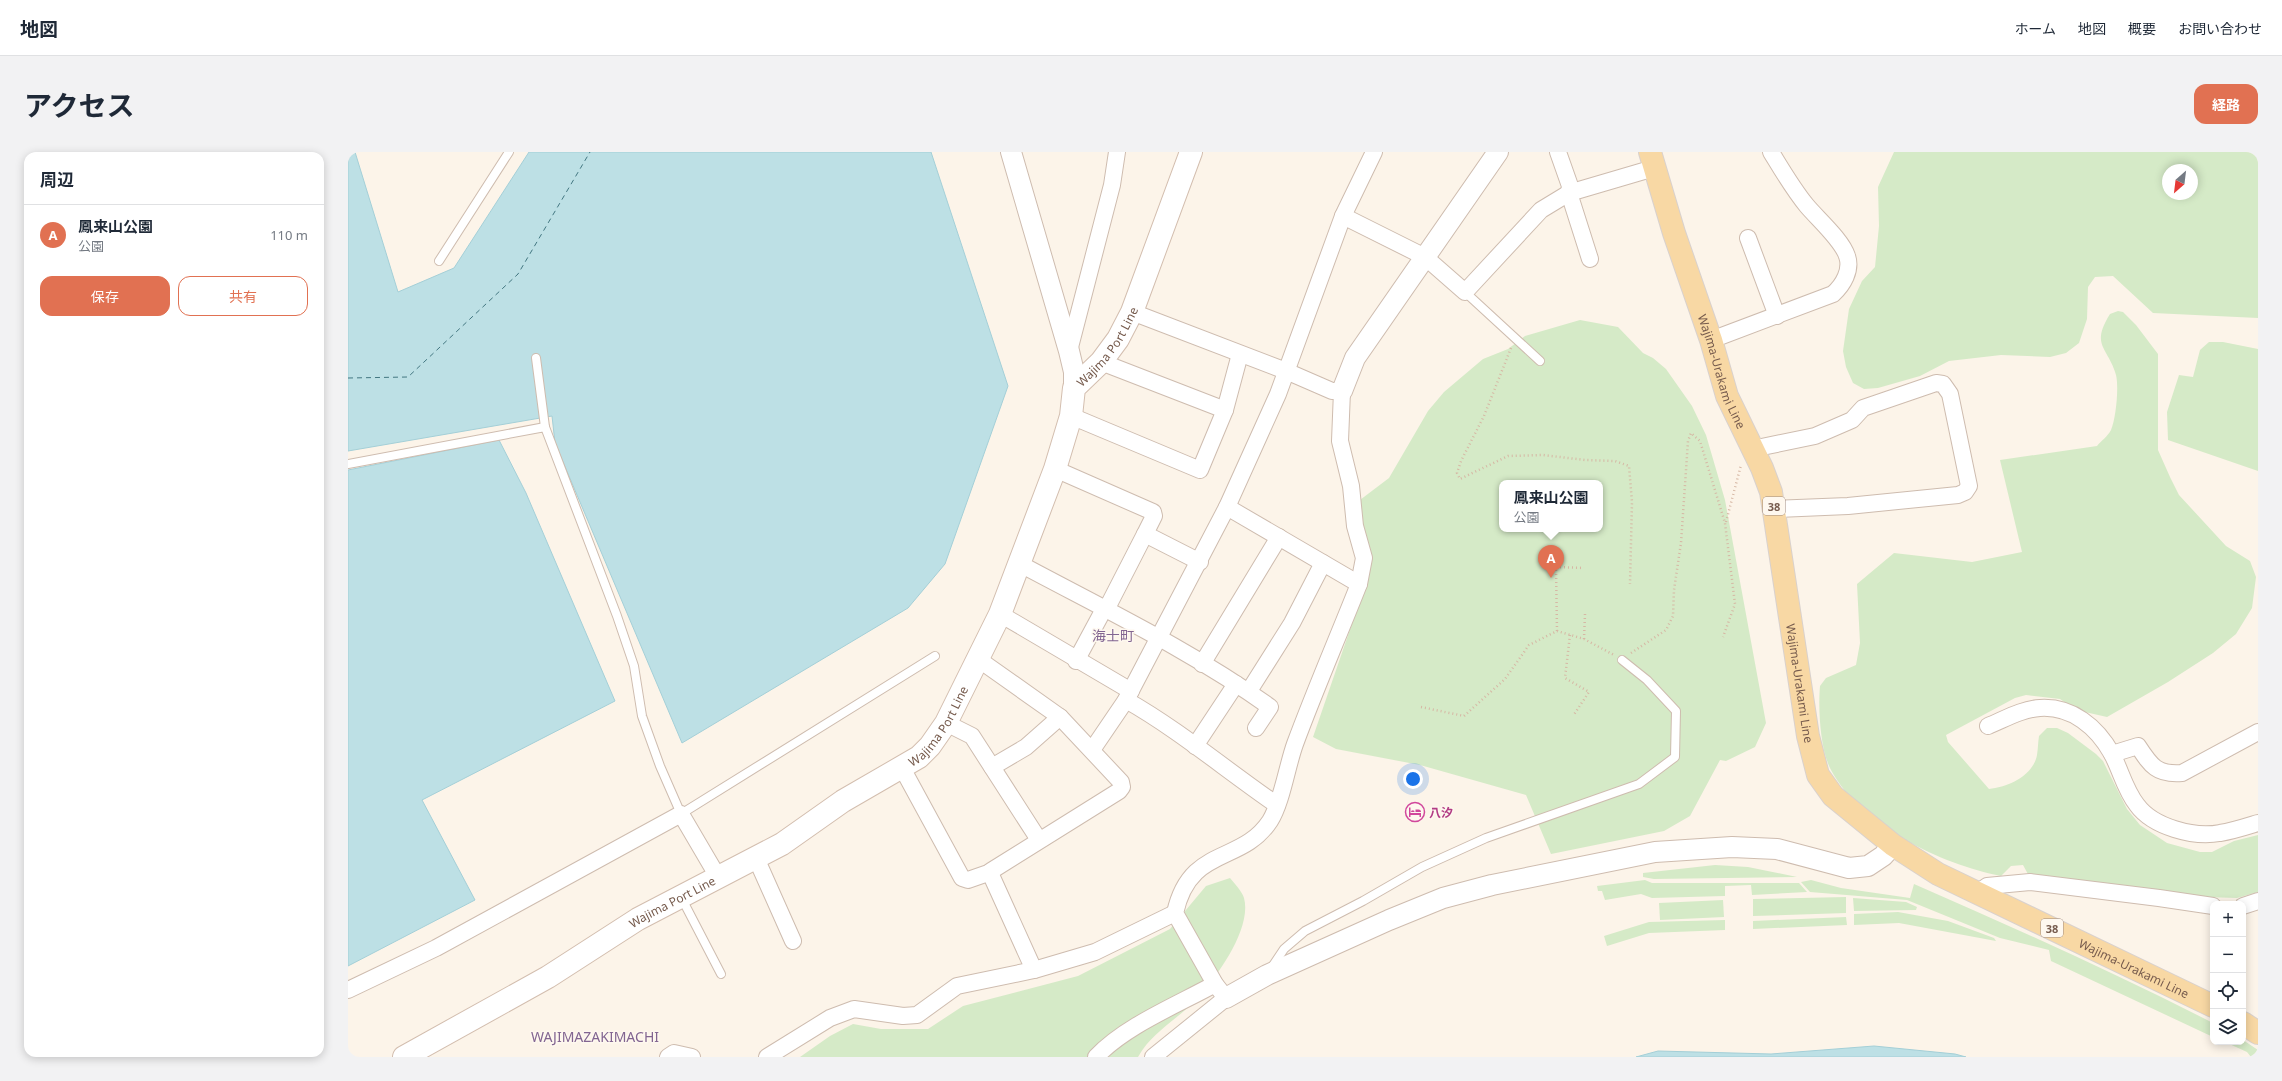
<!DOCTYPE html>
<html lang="ja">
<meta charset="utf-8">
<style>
body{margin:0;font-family:"Noto Sans","Noto Sans JP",sans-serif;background:#f2f2f3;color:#1f2937}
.controls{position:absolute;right:12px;bottom:12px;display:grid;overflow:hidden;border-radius:8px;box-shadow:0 2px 10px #0003}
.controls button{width:36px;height:36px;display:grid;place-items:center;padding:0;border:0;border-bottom:1px solid #e0e1e3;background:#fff;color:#1f2937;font:20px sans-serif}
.compass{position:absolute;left:1814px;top:12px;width:36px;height:36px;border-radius:50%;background:#fff;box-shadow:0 2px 10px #0003;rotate:208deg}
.you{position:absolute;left:1065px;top:627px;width:14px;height:14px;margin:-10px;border:3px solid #fff;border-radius:50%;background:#1a73e8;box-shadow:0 0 0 6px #1a73e833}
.badge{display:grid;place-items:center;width:26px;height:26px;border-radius:50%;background:#e17152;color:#fff;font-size:13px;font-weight:700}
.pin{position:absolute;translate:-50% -33px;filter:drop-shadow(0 1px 2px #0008)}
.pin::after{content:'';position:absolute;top:21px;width:14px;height:12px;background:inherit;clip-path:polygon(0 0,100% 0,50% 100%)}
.popup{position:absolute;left:1151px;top:328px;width:104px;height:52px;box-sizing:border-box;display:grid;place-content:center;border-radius:8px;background:#fff;filter:drop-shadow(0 1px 3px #0005);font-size:13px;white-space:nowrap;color:#747a83}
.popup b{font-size:15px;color:#1f2937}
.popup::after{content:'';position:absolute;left:50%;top:100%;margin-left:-8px;border:8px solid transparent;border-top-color:#fff}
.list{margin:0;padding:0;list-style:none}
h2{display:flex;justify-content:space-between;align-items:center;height:52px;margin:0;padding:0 16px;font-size:17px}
h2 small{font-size:13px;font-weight:400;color:#747a83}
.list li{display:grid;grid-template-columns:26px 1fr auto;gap:12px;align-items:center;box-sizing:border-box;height:60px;padding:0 16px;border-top:1px solid #e0e1e3}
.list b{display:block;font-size:15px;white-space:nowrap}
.list p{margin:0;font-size:13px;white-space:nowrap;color:#747a83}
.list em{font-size:13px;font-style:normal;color:#747a83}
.actions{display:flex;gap:8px;padding:12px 16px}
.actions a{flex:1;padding:9px 0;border:1px solid #e17152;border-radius:12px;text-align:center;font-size:14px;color:#e17152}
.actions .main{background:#e17152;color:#fff}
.icon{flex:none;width:22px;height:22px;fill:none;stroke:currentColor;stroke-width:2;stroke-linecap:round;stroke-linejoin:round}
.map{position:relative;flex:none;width:1910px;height:905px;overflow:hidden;border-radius:12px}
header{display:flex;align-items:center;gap:24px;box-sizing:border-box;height:56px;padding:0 20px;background:#fff;border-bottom:1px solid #e0e1e3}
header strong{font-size:19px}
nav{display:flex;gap:22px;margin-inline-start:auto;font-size:14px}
.intro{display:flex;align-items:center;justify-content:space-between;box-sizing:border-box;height:96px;padding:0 24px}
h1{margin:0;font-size:28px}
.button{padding:10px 18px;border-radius:12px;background:#e17152;color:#fff;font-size:14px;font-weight:700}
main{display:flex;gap:24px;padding:0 24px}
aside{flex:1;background:#fff;border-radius:12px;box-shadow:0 2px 10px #0003}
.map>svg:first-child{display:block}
</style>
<header>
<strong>地図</strong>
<nav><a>ホーム</a><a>地図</a><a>概要</a><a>お問い合わせ</a></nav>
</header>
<div class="intro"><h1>アクセス</h1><a class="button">経路</a></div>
<main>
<aside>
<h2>周辺<small></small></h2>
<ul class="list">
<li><span class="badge">A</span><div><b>鳳来山公園</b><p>公園</p></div><em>110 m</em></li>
</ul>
<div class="actions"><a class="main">保存</a><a>共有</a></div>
</aside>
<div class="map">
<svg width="1910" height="905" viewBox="0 0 1910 905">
<rect width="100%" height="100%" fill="#fcf4e9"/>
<g fill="#d5eac7" fill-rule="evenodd">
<path d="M1546 0H1910V166L1805 161 1765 124 1747 125 1740 135 1739 167 1731 191 1718 201 1702 205 1653 203 1601 209 1572 224 1530 236 1516 237 1505 231 1498 215 1495 199 1501 157 1514 129 1527 115 1531 74 1530 35ZM1820 18H1844V42H1820Z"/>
<path d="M1770 159 1775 160 1788 173 1810 202V298L1822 325 1831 343 1878 394 1902 409 1908 425 1904 456 1888 482 1865 501 1820 530 1759 565 1728 558 1712 547 1678 543 1667 546 1598 583 1600 590 1641 637C1660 635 1685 624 1689 603 1690 597 1690 590 1691 584L1699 576H1709L1720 581 1748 602 1755 609 1779 657 1792 673 1819 691 1852 700H1864L1886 689 1910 683V740L1889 746 1856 745 1681 724 1675 713 1663 714 1653 724C1593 712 1513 674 1483 618 1472 598 1470 556 1472 534L1478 526 1508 513 1512 491 1509 432 1546 401 1624 410 1674 400 1652 308 1749 294C1753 289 1760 284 1763 278 1768 266 1771 235 1768 223 1760 195 1742 194 1762 162Z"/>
<path d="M1232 168 1270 175 1295 201 1305 206 1318 217 1344 254 1358 283 1377 348 1418 571 1407 595 1378 609 1372 608 1342 664 1316 679 1203 702 1178 643 1072 613 988 597 965 585 1008 460V351L1041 326 1080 259 1096 240 1135 207 1160 197 1177 184ZM1154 331H1252V377H1154Z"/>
<polygon points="1861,190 1875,190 1910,197 1910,319 1820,288 1819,260 1831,223 1845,225 1852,198"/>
<polygon points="1367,713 1400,715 1449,725 1306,727 1295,725 1295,721"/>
<path d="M882 726C886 731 894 739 896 746 904 775 871 822 852 843 833 866 805 878 790 905H452L482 884 505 872 533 877H580L615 854 730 824 822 777 858 734Z"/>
<polygon points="1297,728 1304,731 1451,731 1459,740 1404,743 1403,733 1377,734 1377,744 1304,746 1293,742 1257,748 1254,739 1250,739 1249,734"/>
<path d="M1463 728 1493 736 1562 746 1566 732C1667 776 1767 821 1865 871V885L1703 809 1701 798 1652 786 1559 748 1462 740 1453 730Z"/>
<polygon points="1498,745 1498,761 1405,764 1405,747"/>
<polygon points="1505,746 1558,750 1569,755 1568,758 1506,759"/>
<polygon points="1375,748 1376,765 1312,768 1311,751"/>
<polygon points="1550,760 1600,769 1646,786 1648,789 1551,771 1506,773 1506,762"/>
<polygon points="1498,765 1499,773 1405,777 1405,769"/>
<polygon points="1377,768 1377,778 1301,781 1259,794 1256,784 1301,770"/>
<polygon points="1895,888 1910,898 1910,905 1903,905 1899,900 1877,890"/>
</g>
<g fill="#bde0e5" stroke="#a4cfd7">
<polygon points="0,0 7,0 50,140 106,116 181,0 583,0 660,234 597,412 560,456 334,591 207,291 204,264 0,299"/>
<polygon points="151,288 178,341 267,549 74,648 127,748 0,814 0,318"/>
<polygon points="1526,894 1607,902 1618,905 1288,905 1310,899 1423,902"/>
</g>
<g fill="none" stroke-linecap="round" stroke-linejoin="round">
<polyline stroke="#437781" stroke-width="1" stroke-dasharray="5 4" stroke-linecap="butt" points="0,226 60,225 170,122 242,0"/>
<defs>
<g id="service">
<polyline points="91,109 161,0"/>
<polyline points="1117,140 1192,209"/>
<polyline points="188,206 197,275"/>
<polyline points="0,312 197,275 269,464 286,514 294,564 312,614 333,662 587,504"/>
<polyline points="333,745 373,822"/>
<polyline points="924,815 936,797 957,779 1015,749 1074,715 1138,686 1291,632 1327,605 1328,559 1299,528 1274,508"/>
</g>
<g id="minor">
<polyline points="1210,0 1222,34 1221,41 1242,107"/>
<polyline points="995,64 1077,105 1117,140 1193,58 1221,41 1306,16"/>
<polyline points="1400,86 1429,164"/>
<path d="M784 160 938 219 984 239H994L992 289 1003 334 1007 374 1016 406 1011 432C990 485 967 538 947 592 939 614 934 650 922 669 893 713 842 693 827 761L867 832 878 846 805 905"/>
<path d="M1363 188 1485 142C1495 133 1504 118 1499 104 1494 88 1470 67 1459 54 1445 37 1434 18 1423 0"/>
<polyline points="721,199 764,33 769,0"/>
<polyline points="753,210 877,258"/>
<polyline points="723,264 852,318 877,258 892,202"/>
<polyline points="1404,297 1467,284 1504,268 1515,256 1588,231 1595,232 1602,242 1621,334 1617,340 1610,343 1500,354 1427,357"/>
<polyline points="707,317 805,360 806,364 797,382 852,410"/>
<polyline points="879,355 1011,432"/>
<path d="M672 412C756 457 844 499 922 555L908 576"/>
<polyline points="758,458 797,382"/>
<polyline points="652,462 783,539"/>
<polyline points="630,507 712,565 773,630 774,635 771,639 643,719 643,723 686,818"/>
<polyline points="728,509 756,457"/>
<polyline points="854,512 931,385"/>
<polyline points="901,539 944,471 975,411"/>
<path d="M778 548C831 578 878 618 929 653"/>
<polyline points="598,571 624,584 691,688"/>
<path d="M1640 574C1657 567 1674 557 1692 556 1724 554 1749 575 1764 602 1773 619 1777 638 1789 653 1805 675 1846 686 1872 681 1885 679 1897 675 1910 671"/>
<polyline points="847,594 888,532"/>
<polyline points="744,598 778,548 879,355 930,242 995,64 1026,0"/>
<path d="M1764 602 1790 594C1803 614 1809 623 1834 621L1910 580"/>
<polyline points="553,614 614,726 620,728 643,720"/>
<polyline points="644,615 678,595 712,565"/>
<polyline points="408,706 445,789"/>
<polyline points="1629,741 1639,734 1682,730 1811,746 1865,754"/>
<polyline points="1895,754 1910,749"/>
<polyline points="0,838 88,796 333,662 370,725"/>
<polyline points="320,905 326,901 344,905"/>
<polyline points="419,905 482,866 506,857 555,864 569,863 609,834 686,818 747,800 827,761"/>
<path d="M748 905C777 874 829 853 867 832"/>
</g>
<g id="tertiary">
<polyline points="663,0 721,199 726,220 726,236"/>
<polyline points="994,239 1007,206 1150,0"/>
<polyline points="878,846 919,823 1041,768 1095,746 1144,733 1307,700 1384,695 1429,697 1501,716 1520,714 1535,704 1545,693"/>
</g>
<g id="secondary">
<path id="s1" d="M56 905 200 825 290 767 434 692 495 649 571 605 582 594 598 571 652 462 707 317 723 264 726 236 753 210 770 187 784 160 843 0"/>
</g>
<g id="primary">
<path id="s2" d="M1302 0 1326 81 1363 188 1379 244 1414 316 1423 340 1460 584 1470 623 1485 644 1545 693 1590 722 1865 854"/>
<polyline points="1895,871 1910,881"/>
</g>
</defs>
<use href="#service" stroke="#cebcaf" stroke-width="10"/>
<use href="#minor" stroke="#cebcaf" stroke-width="18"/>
<use href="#tertiary" stroke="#cebcaf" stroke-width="22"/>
<use href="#secondary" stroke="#d3beaf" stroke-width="24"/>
<use href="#primary" stroke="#d9d1cd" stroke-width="24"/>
<g stroke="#d6b7a4" stroke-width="2.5" stroke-dasharray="1 3" stroke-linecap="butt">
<polyline points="1163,196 1136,264 1113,309 1109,321 1112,327 1160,304 1195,303 1237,308 1267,309 1281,314 1284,350 1282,432"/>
<polyline points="1378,370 1393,313"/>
<polyline points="1209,479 1208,415 1236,416"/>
<polyline points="1222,483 1217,526 1241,540 1225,564"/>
<polyline points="1236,487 1237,462"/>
<polyline points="1283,501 1318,478 1325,464 1326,438 1333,391 1340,289 1343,281 1352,289 1377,371 1387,452 1375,485"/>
<polyline points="1073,555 1116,564 1157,527 1181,493 1209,479 1236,487 1266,503"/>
</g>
<use href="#service" stroke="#fff" stroke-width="8"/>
<use href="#minor" stroke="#fff" stroke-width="16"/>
<use href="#tertiary" stroke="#fff" stroke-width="20"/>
<use href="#secondary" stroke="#fff" stroke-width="22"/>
<use href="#primary" stroke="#f8d8a4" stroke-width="22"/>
</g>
<defs>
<symbol id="hotel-ring" viewBox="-11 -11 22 22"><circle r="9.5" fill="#fef8ef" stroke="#d1479c" stroke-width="1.5"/><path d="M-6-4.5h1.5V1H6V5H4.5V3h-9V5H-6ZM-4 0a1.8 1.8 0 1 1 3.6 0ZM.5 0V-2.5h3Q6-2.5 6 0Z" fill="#d1479c"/></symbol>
</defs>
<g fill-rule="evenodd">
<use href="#hotel-ring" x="1056" y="649" width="22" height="22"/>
</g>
<g text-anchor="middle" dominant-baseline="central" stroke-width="3" stroke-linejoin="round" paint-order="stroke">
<g fill="#fef8ef" stroke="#9f8a7e" stroke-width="1">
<rect x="1415" y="345" width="22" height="18" rx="3"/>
<rect x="1693" y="767" width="22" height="18" rx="3"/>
</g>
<g font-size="11" font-weight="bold" fill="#765b4d">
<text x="1426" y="354">38</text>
<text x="1704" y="776">38</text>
</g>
<g font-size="12" fill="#765b4d" stroke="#fef8ef">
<text stroke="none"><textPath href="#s1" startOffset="1054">Wajima Port Line</textPath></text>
<text stroke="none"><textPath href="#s2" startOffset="231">Wajima-Urakami Line</textPath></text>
<text stroke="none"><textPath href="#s2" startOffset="555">Wajima-Urakami Line</textPath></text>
<text stroke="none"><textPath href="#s1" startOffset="633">Wajima Port Line</textPath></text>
<text stroke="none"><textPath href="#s1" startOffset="310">Wajima Port Line</textPath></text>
<text stroke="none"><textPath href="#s2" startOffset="1023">Wajima-Urakami Line</textPath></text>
</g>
<g font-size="12" font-weight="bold" fill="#b23c85" stroke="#fef8ef" text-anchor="start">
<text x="1081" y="660">八汐</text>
</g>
<g font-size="14" fill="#826591" stroke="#fef8ef">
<text x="765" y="483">海士町</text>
<text x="247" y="884">WAJIMAZAKIMACHI</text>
</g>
</g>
</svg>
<div class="controls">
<button>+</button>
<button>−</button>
<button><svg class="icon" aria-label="locate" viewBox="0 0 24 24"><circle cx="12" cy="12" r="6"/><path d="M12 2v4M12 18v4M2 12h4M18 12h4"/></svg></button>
<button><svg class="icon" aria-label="layers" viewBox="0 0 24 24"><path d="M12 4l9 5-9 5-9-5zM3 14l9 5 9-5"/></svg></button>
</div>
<svg class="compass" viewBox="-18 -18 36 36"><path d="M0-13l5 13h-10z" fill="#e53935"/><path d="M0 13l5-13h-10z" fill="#747a83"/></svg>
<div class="you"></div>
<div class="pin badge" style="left:1203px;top:426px">A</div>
<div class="popup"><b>鳳来山公園</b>公園</div>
</div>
</main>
